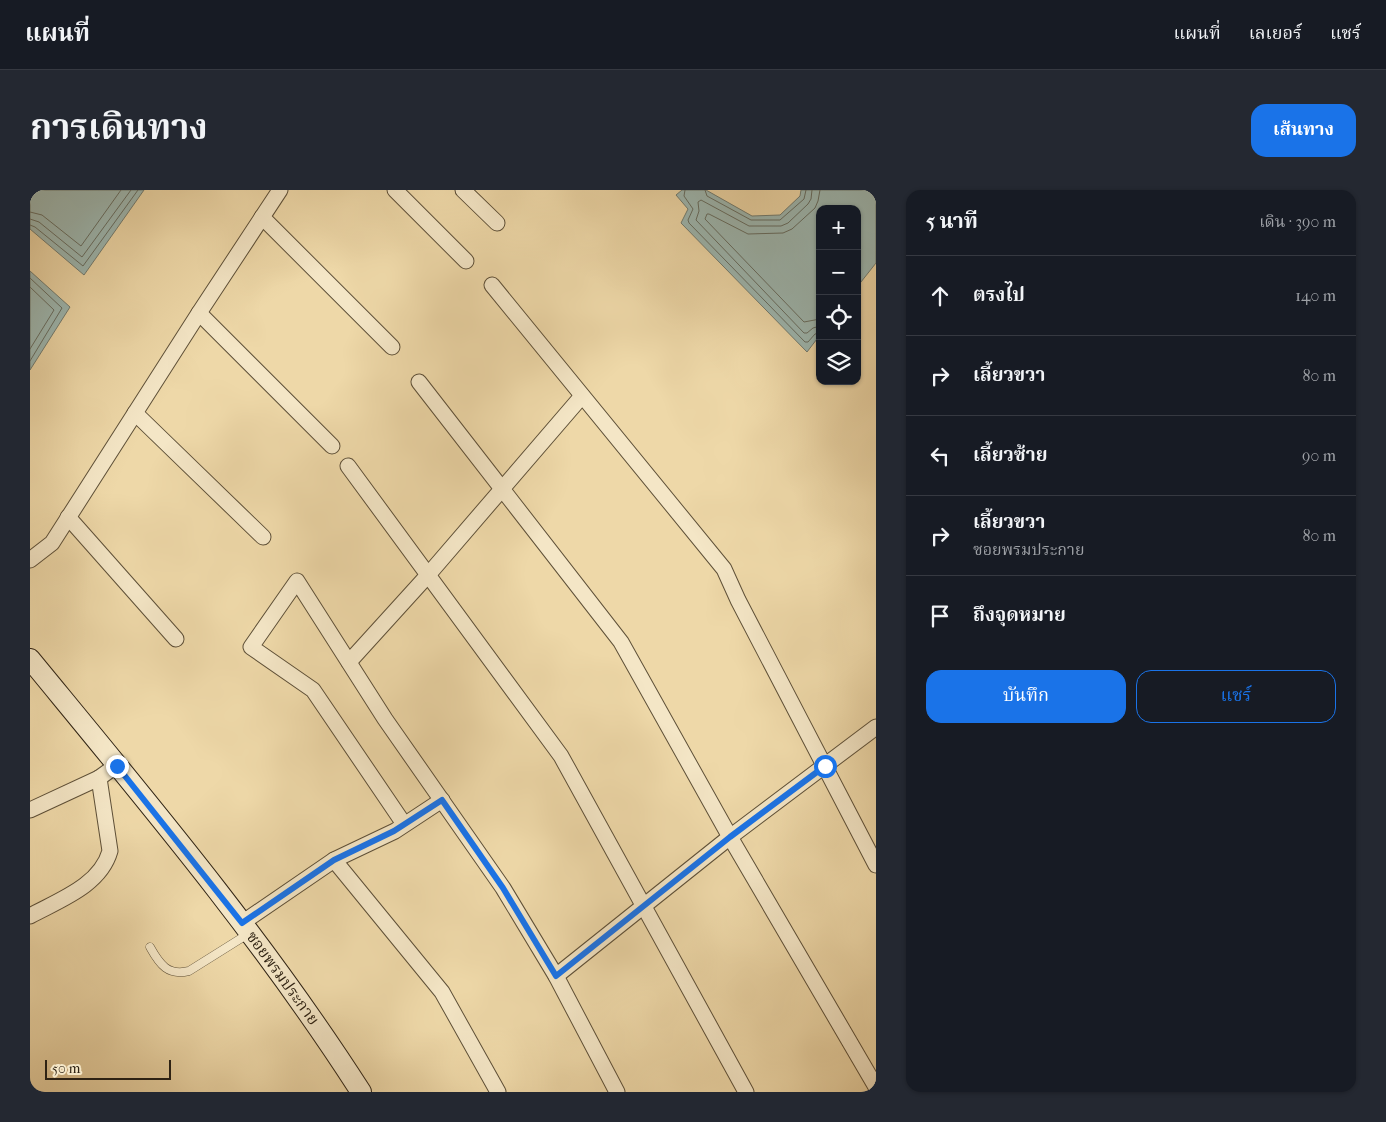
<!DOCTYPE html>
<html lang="th">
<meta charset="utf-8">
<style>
body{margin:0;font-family:"IM FELL French Canon","Noto Serif Thai",serif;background:#242831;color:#f1f3f6}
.controls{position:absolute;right:15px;top:15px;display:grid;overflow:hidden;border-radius:10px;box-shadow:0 1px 4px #0004}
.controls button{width:45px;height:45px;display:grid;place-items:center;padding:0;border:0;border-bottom:1px solid #363941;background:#171b24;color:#f1f3f6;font:25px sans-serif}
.scale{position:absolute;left:15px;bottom:12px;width:126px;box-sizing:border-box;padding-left:5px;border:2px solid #2e2213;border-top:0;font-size:14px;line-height:18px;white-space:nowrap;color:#2e2213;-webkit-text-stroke:4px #f4e6c6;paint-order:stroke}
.stop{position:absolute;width:15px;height:15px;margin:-11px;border:4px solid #1a73e8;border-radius:50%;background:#fff}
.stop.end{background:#1a73e8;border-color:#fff;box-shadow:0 1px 5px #0008}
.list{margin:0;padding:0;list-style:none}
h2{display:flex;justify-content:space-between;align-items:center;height:65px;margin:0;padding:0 20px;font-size:21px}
h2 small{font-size:16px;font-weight:400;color:#9ea1a6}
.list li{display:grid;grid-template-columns:32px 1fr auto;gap:15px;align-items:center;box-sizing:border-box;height:80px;padding:0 20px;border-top:1px solid #363941}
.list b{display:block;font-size:19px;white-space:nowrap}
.list p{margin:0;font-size:16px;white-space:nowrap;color:#9ea1a6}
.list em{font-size:16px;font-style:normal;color:#9ea1a6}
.actions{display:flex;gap:10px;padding:15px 20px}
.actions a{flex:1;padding:11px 0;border:1px solid #1a73e8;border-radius:15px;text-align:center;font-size:18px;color:#1a73e8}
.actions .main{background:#1a73e8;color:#fff}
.icon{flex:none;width:28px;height:28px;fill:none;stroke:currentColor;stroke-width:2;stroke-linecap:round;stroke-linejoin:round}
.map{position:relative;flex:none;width:846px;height:902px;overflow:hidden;border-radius:15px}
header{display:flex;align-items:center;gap:30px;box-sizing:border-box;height:70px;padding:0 25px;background:#171b24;border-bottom:1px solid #363941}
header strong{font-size:24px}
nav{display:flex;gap:28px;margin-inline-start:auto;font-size:18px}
.intro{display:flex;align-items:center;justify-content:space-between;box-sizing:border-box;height:120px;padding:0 30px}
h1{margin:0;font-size:35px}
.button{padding:12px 22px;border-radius:15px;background:#1a73e8;color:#fff;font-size:18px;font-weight:700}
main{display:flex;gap:30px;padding:0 30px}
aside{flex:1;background:#171b24;border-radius:15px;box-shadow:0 1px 4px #0004}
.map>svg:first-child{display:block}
</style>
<header>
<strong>แผนที่</strong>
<nav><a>แผนที่</a><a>เลเยอร์</a><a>แชร์</a></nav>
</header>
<div class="intro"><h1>การเดินทาง</h1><a class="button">เส้นทาง</a></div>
<main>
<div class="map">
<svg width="846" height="902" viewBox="0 0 846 902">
<rect width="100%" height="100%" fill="#eed8a8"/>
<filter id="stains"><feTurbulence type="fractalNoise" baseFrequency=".004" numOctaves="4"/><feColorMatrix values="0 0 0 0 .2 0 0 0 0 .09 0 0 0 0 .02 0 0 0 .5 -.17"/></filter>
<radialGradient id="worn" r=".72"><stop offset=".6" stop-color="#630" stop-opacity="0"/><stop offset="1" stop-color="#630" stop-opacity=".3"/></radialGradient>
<g fill="#9db8b2" stroke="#717c72">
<polygon points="0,0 114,0 54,85 0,39"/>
<polygon points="652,0 676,0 722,26 750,25 770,6 771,0 846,0 846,73 827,97 827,19 790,19 790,145 777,162 651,33 658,19 646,5"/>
<polygon points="0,81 40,117 0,180"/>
</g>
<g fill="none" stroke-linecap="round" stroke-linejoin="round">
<g stroke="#666d62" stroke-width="1">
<polyline points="655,0 654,6 663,19 658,30 659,33 775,152 778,152 785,144 790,143"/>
<polyline points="675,0 677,6 721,30 750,30 774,9 776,0"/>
<polyline points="782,0 781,9 778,14 758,33 751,36 719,36 671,10 668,12 669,21 666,30 774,143 777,143 783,138 790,136"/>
<polyline points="0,22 12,25 51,56 91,0"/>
<polyline points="0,29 9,32 52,67 101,0"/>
<polyline points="0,35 5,37 53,76 108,0"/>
<polyline points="0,88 32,118 0,171"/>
<polyline points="0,97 24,120 0,159"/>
<polyline points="790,129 774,132 675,29 677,24 679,24 718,44 753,43 762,39 785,18 788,11 790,0"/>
</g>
<defs>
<path id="lane" d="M120 757C130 775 138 786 159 781L218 744"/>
<g id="street">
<polyline points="365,0 436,71"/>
<polyline points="433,0 467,33"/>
<polyline points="232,27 362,157"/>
<polyline points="462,95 694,379 708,410 846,675"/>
<polyline points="169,123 302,256"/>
<polyline points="389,192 591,452 700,647 846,897"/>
<polyline points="105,223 233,347"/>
<polyline points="318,276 531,566 716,902"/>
<polyline points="38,327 146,449"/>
<polyline points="0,370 22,353 169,123 250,0"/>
<polyline points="319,472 398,385 552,206"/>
<polyline points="0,620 69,588 87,575"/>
<polyline points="374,634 283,500 221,457 267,391 355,529 473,698 526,786 587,902"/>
<polyline points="304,670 412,802 468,902"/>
<path d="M0 726C29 710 70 696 80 661L69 588"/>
<polyline points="212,733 304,670 365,641 412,610"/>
<polyline points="526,786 700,647 846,537"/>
</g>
<path id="secondary" d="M0 469C115 609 233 749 331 902"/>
</defs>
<use href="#lane" stroke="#5e5038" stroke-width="9"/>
<use href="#street" stroke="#5e5038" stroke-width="17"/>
<use href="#secondary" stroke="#2e2213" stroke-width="22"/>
<use href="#lane" stroke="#f4e6c6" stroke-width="8"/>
<use href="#street" stroke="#f4e6c6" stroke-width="15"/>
<use href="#secondary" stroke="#f4e6c6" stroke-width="20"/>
</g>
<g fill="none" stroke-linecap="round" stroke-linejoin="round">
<polyline stroke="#1a73e8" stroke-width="6" points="87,576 212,733 304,670 364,641 412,610 473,698 526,786 700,647 795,576"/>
</g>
<g text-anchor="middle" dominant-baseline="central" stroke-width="4.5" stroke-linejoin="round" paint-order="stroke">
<g font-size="16" fill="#2e2213" stroke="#f4e6c6">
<text transform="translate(253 788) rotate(54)">ซอยพรมประกาย</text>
</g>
</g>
<rect width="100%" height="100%" filter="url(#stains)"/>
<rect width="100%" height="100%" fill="url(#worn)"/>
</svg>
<div class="controls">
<button>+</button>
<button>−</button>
<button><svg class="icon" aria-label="locate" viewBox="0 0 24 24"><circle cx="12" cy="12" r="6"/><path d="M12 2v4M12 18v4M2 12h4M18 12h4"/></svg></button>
<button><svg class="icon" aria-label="layers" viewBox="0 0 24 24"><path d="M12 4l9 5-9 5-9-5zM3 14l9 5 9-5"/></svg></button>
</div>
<div class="scale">50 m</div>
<div class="stop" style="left:795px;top:576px"></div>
<div class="stop end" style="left:87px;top:576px"></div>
</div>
<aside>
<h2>5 นาที<small>เดิน · 390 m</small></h2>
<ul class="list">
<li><svg class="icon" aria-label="ahead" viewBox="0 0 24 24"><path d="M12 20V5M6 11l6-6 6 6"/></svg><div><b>ตรงไป</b></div><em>140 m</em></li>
<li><svg class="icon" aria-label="right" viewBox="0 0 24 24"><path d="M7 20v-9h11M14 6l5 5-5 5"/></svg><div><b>เลี้ยวขวา</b></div><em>80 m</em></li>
<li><svg class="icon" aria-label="left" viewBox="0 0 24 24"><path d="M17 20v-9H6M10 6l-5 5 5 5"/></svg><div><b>เลี้ยวซ้าย</b></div><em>90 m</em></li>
<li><svg class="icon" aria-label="right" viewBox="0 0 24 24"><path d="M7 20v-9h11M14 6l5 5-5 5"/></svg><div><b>เลี้ยวขวา</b><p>ซอยพรมประกาย</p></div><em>80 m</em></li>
<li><svg class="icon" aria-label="arrive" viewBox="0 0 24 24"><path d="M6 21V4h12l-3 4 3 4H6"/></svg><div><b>ถึงจุดหมาย</b></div></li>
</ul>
<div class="actions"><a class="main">บันทึก</a><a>แชร์</a></div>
</aside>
</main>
